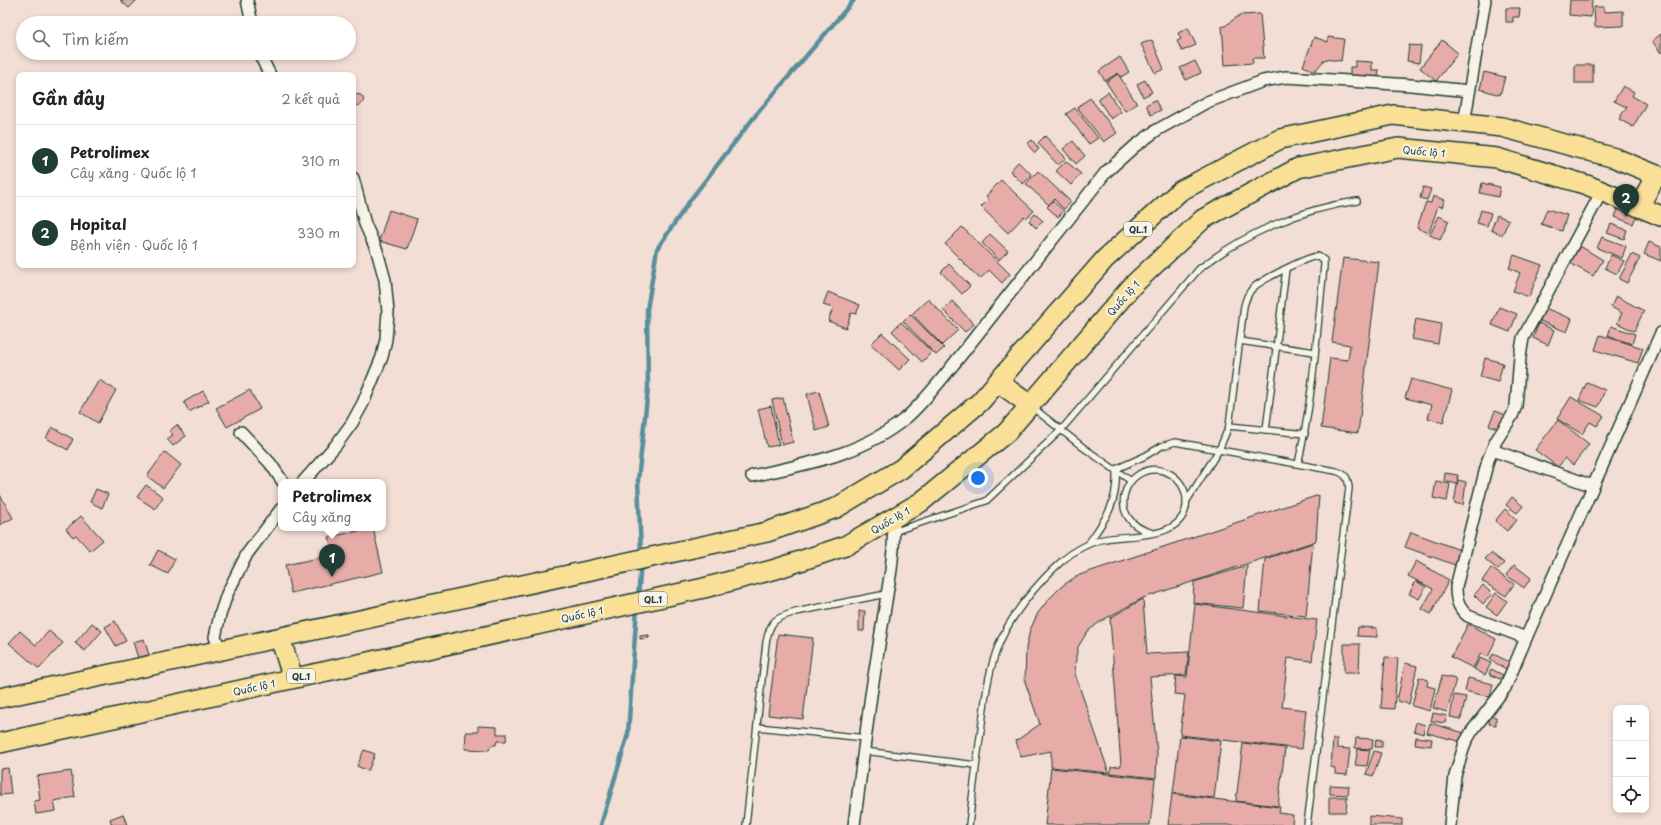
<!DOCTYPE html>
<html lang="vi">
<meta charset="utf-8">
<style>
body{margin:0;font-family:"Playpen Sans",sans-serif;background:#f6f6f6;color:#222}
.controls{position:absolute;right:12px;bottom:12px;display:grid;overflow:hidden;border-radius:8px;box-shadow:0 2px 6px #0003}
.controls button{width:36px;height:36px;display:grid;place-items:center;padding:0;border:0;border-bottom:1px solid #e0e0e0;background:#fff;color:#222;font:20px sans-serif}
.you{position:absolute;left:978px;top:478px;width:14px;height:14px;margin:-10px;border:3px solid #fff;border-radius:50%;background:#1a73e8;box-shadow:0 0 0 6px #1a73e833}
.badge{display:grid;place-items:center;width:26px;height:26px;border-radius:50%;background:#1f3d34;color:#fff;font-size:13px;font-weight:700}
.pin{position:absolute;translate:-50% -33px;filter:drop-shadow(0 1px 2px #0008)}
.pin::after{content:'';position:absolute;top:21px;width:14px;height:12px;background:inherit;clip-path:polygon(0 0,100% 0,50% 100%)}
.popup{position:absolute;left:278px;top:479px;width:108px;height:52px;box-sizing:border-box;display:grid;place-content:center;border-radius:8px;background:#fff;filter:drop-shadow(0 1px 3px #0005);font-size:13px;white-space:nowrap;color:#767676}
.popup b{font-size:15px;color:#222}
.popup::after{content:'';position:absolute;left:50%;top:100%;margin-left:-8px;border:8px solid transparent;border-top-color:#fff}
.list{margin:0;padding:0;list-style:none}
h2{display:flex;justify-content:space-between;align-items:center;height:52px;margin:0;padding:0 16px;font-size:17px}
h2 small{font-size:13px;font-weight:400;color:#767676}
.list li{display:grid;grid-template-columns:26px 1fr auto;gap:12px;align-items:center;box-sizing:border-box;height:72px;padding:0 16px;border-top:1px solid #e0e0e0}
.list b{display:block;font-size:15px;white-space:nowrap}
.list p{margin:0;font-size:13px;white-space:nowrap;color:#767676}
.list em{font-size:13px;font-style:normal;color:#767676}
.icon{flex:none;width:22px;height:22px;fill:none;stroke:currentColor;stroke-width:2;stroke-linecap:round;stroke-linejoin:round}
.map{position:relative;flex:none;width:1661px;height:825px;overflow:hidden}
.search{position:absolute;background:#fff;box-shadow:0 2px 6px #0003;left:16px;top:16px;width:340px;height:44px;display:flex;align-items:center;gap:10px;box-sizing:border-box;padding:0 14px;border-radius:22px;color:#767676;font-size:15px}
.panel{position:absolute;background:#fff;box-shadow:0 2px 6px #0003;left:16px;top:72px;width:340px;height:196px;border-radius:8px}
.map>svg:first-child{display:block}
</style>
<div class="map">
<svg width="1661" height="825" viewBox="0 0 1661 825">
<rect width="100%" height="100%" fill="#f2ded5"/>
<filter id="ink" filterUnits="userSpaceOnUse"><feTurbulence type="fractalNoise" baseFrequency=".025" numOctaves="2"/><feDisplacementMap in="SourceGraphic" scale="8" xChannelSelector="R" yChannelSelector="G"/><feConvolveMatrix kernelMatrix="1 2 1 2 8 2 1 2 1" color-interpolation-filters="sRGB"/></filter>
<g filter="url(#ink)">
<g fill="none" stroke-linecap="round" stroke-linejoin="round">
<g stroke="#598f9b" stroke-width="4.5">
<polyline points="641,554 638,480 648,389 647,310 657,249 691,199 755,116 854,0"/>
<polyline points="638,598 641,563"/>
<polyline points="601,825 628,734 637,607"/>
</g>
</g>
<g fill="#e7aca8" stroke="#1f3d34">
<polygon points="120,0 137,0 129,8"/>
<polygon points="1570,0 1592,0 1591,17 1569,15"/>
<polygon points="1594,7 1604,7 1604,12 1623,11 1623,26 1595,27"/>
<polygon points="1506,8 1520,8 1519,17 1513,17 1513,22 1506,22"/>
<polygon points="1260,14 1264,58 1252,58 1253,63 1225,65 1222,26 1225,26 1240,15"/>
<polygon points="1188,28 1196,45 1182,51 1177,41 1181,39 1178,33"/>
<polygon points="1661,34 1661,53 1652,41"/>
<polygon points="1314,37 1328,42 1328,37 1344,39 1341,61 1325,59 1315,71 1303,66"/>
<polygon points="1152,40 1164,69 1155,73 1141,44"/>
<polygon points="1442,40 1458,53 1436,81 1420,68"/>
<polygon points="1409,45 1421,46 1419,63 1407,61"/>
<polygon points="206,53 220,53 210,59"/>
<polygon points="1120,57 1129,72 1121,77 1118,73 1105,81 1099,71"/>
<polygon points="1195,61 1201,73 1186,80 1180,68"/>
<polygon points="1355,61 1372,62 1372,70 1379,70 1378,77 1350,76 1350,67 1355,67"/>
<rect x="1575" y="65" width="18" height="18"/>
<polygon points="1484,72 1505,77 1500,95 1480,89"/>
<polygon points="1118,74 1137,104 1125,111 1106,82"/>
<polygon points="1145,80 1152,92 1143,97 1137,84"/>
<polygon points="1623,86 1634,92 1632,96 1646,104 1633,127 1619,119 1627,106 1624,106 1614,101"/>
<polygon points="1108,92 1121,112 1111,119 1098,99"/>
<circle cx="358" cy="100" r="5.5"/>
<polygon points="1090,98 1117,133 1104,142 1077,107"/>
<polygon points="1155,100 1161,110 1151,115 1146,105"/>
<polygon points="1075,108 1098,138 1089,144 1066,114"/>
<polygon points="1045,136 1066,158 1058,165 1038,143"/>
<polygon points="1032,140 1039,149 1035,153 1027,144"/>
<polygon points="1073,141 1085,156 1076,164 1063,149"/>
<polygon points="1066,161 1081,174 1071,185 1056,171"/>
<polygon points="1018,162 1032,175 1023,184 1010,171"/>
<polygon points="1038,171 1071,202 1064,209 1054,199 1049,205 1026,184"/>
<polygon points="1001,180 1034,211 1026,218 1024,216 1008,233 981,207 989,199 986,196"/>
<polygon points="1482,183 1500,187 1498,197 1480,193"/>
<polygon points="1423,187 1431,189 1427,200 1420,198"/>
<polygon points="1433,196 1445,200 1442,207 1438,206 1429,233 1417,228 1426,202 1431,203"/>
<polygon points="1053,201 1064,211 1058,217 1047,207"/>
<polygon points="1547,209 1567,215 1562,231 1541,224"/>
<polygon points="1618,209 1636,216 1633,224 1615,217"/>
<polygon points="389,210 417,219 407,249 379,241"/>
<polygon points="1481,210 1491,213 1487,226 1477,223"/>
<polygon points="1035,214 1043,221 1036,228 1029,221"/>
<polygon points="1497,215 1509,220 1502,235 1491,230"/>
<polygon points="1439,216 1449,221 1440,240 1430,235"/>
<polygon points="1611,224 1627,230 1624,239 1607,233"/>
<polygon points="962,227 1010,274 1002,283 989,270 980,279 945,244"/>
<polygon points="990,234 1008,251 999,260 982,243"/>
<polygon points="1602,237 1626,246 1622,258 1597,248"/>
<polygon points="1649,242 1661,247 1661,261 1644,254"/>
<polygon points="1580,246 1603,260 1593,276 1570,263"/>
<polygon points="1632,254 1640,258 1627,283 1619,279"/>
<polygon points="1514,255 1542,265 1529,297 1513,291 1520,273 1509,268"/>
<polygon points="1611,255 1624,261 1617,274 1605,268"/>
<polygon points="1343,258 1379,262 1358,433 1321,428 1330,358 1348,360 1350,345 1332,342"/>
<polygon points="949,264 970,286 962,294 941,272"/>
<polygon points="828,292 860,305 856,314 851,313 846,328 828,321 833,308 823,305"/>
<polygon points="1616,296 1644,311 1634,331 1617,323 1622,313 1611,307"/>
<polygon points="928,299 958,330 942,345 912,314"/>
<polygon points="952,301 974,324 965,332 943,310"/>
<polygon points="1499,307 1517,314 1510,332 1492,325"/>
<polygon points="1545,308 1572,319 1567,332 1540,321"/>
<polygon points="910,314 944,348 936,355 903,321"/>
<polygon points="1416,319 1441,324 1438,344 1412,339"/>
<polygon points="901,322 932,352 922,362 892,331"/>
<polygon points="1539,323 1554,330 1548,345 1533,338"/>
<polygon points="1611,326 1635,334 1632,344 1608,336"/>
<polygon points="882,333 910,359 899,370 871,344"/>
<polygon points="1600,335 1643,348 1638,363 1595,350"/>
<polygon points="1485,358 1503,363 1498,382 1480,377"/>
<polygon points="1411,379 1452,390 1443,423 1428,418 1432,405 1405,398"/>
<polygon points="99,380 116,390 98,423 80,412"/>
<polygon points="1587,382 1605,390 1598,407 1579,400"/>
<polygon points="250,390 260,409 227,427 216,408"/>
<polygon points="203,391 209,401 189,412 184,402"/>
<polygon points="819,391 829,427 816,431 807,394"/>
<polygon points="1571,397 1604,416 1597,426 1590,422 1582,434 1557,419"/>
<polygon points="783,398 793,442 782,445 772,400"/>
<polygon points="771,406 779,445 767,447 758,409"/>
<polygon points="1495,411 1506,415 1500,429 1489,425"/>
<polygon points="1558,420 1589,444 1573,465 1565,458 1558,467 1535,450"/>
<polygon points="177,425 186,436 173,446 167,439 173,435 169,431"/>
<polygon points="52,427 73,439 68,450 46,438"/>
<polygon points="165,452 181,465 163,488 147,476"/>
<polygon points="1445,473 1458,475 1457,484 1444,481"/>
<polygon points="1458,480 1466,482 1463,505 1454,503"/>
<polygon points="1436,481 1450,484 1447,501 1433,498"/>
<polygon points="146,485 163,497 155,509 137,497"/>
<polygon points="96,489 108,494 102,508 90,502"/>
<polygon points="0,495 13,518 0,525"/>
<polygon points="1319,495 1316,541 1143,598 1101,621 1087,632 1078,647 1076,656 1075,674 1109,773 1051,767 1051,751 1021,757 1016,741 1040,724 1025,682 1026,648 1030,630 1038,613 1049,599 1062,586 1077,576 1091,571"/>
<polygon points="1512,497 1523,506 1517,513 1506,505"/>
<polygon points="1505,509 1517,520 1507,531 1495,521"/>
<polygon points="81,516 103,540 90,551 76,535 73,537 66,529"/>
<polygon points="373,528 383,572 291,593 285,565 333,555 329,537"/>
<polygon points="1411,532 1460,550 1455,565 1405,547"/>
<polygon points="1313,543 1306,616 1260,611 1265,559"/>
<polygon points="158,550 175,559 168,574 150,565"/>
<polygon points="1491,553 1504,563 1498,570 1485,559"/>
<polygon points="1416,561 1449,580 1431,614 1422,609 1433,589 1408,576"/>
<polygon points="1514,565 1531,578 1524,588 1506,575"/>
<polygon points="1247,566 1243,608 1193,603 1194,582"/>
<polygon points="1491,568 1514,584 1506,596 1482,581"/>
<polygon points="1416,581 1426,587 1419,599 1409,594"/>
<polygon points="1483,585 1492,594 1483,604 1474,595"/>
<polygon points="1496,593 1507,601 1497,615 1486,607"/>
<polygon points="1143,599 1147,654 1189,652 1186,675 1150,677 1157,754 1156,778 1110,773 1111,767 1121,766 1110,618"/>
<polygon points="1195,604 1317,620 1312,661 1288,658 1282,707 1306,710 1302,749 1180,735 1185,695 1174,694 1176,676 1187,677"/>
<polygon points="859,611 865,611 864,631 859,631"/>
<polygon points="115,621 126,641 116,646 105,627"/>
<polygon points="92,623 102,631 85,651 75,643"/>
<polygon points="1468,624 1496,639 1488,657 1481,653 1473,668 1451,657"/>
<polygon points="1358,627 1377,628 1377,637 1357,636"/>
<polygon points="20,631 36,645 49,631 63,643 39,669 9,643"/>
<polygon points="778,634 813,638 803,719 768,715"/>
<polygon points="649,635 649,638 640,639 640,636"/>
<polygon points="144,639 149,655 138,658 133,642"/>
<polygon points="1344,644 1360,644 1359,673 1344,673"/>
<polygon points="1493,654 1512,663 1508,670 1490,660"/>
<polygon points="1385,657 1398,658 1394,709 1381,708"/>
<polygon points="1480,658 1491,663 1485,675 1474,669"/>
<polygon points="1405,663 1417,666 1409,704 1397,701"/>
<polygon points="1491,669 1503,675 1500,679 1489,674"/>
<polygon points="1442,676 1456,679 1447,712 1433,708"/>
<polygon points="1419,677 1428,680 1427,686 1435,688 1430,711 1412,706"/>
<polygon points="1468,678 1493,684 1490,697 1465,691"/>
<polygon points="1454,695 1466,697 1461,719 1450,717"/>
<polygon points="1433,713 1447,716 1445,723 1431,721"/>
<polygon points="1490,716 1496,717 1496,725 1489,724"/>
<polygon points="1416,722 1425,725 1423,734 1414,731"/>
<polygon points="1430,723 1464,733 1462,742 1427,733"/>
<polygon points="478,726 497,727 497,734 507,734 506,741 497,741 496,745 492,745 489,750 465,749 466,732 478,732"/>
<polygon points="1180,736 1221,741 1214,798 1173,793"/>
<polygon points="1416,737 1432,739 1431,746 1415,744"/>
<polygon points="1356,738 1373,739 1372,749 1355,748"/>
<polygon points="1333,739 1337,739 1337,748 1350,749 1347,775 1335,774 1335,768 1331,767"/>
<polygon points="1376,739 1382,740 1382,747 1375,747"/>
<polygon points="1243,743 1285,748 1278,806 1236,801"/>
<polygon points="1358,749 1370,750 1367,766 1355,765"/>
<polygon points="364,750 375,754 368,771 357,766"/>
<polygon points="1374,751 1381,753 1373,776 1366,774"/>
<polygon points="8,768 11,794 0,795 0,769"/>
<polygon points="1051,768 1155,779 1150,825 1045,825"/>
<polygon points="71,771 75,797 54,801 56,811 36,814 34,801 40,800 37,776"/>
<polygon points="1330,785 1349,786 1348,795 1330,794"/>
<polygon points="1172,794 1280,807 1279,813 1293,815 1292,825 1168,825"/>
<polygon points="1329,797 1347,797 1346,812 1329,812"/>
<polygon points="123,814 127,825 112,825 110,819"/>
<polygon points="1369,816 1402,819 1402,825 1369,825"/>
</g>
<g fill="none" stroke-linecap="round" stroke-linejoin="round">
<defs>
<g id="service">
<polyline points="1240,341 1315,352"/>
<polyline points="1032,407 1084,448 1131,481"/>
<polyline points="1229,426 1305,434"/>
<polyline points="1266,430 1286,269"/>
<path d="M1186 502 1219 450 1229 426 1244 306C1246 299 1248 292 1254 287 1264 279 1306 257 1318 256L1324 260V266C1317 332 1313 399 1298 464"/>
<path d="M893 532 986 501 1061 430 1199 269C1244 234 1300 209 1357 201"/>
<path d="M1088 544C1107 517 1118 503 1116 469L1145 456 1162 446 1175 442 1336 471C1346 474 1348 478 1349 488L1307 825"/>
<polyline points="757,727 866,738"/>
<polyline points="864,751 976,765"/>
<path d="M746 825 766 643C770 621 774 618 796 612L886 594"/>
<path d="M969 825C973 791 977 757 982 723 985 699 988 675 996 652 1007 619 1037 583 1063 560 1074 551 1086 544 1100 540 1127 533 1179 542 1186 507 1187 499 1185 490 1181 484 1177 478 1170 473 1164 471 1125 460 1102 521 1153 533"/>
</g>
<g id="minor">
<polyline points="247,0 252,23"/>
<polyline points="259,53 270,75"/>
<polyline points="1464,123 1485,0"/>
<polyline points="241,432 270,463 283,482"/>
<polyline points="1492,450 1593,486"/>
<path d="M752 476C807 464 862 455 907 417 927 399 944 376 961 355L1106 172 1135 146 1157 130 1207 102 1263 81 1286 77 1411 85 1469 91"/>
<polyline points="303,482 336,445 352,423 363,403 382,357 386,339 388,312 385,280 377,251 365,224 353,178"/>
<path d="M1526 638 1468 616C1458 608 1456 599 1456 587L1488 460 1496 441 1512 416 1516 406 1520 357 1523 338 1602 191"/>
<polyline points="221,651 215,637 220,615 227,594 247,554 281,509"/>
<polyline points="854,825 871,695 891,570 893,550 894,518"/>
<polyline points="1450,825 1455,776 1465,743 1472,731 1505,688 1526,638 1661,333"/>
</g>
<g id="trunk">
<polyline points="1639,207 1656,175"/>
<polyline points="998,382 1030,405"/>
<polyline points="280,638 293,678"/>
<polyline points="0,698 767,532 836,508 901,469 980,402 1105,259 1180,191 1280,139 1393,115 1502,127 1615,158 1661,177"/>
<polyline points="0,743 704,588 776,569 845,546 921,502 1007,432 1133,285 1203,219 1298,168 1398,148 1497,158 1587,185 1661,216"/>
</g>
</defs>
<use href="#service" stroke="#1f3d34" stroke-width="8"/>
<use href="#minor" stroke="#1f3d34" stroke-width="14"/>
<use href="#trunk" stroke="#1f3d34" stroke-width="22"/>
<use href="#service" stroke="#f7f3e8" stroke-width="5.5"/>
<use href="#minor" stroke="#f7f3e8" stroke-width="11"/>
<use href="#trunk" stroke="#f9e096" stroke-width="19"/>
</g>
</g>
<g text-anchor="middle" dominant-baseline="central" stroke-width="4" stroke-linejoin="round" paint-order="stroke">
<g fill="#f7f3e8" stroke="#60746a" stroke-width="1">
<rect x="1124" y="222" width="28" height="14" rx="3"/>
<rect x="639" y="592" width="28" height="14" rx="3"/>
<rect x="287" y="669" width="28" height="14" rx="3"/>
</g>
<g font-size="9" font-weight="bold" fill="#1f3d34">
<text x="1138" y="229">QL.1</text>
<text x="653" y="599">QL.1</text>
<text x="301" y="676">QL.1</text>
</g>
<g font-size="10" fill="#1f3d34" stroke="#f7f3e8">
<text transform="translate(1424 151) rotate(5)">Quốc lộ 1</text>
<text transform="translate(1123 298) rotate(-48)">Quốc lộ 1</text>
<text transform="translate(890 520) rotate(-30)">Quốc lộ 1</text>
<text transform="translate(582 614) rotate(-12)">Quốc lộ 1</text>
<text transform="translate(254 687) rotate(-12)">Quốc lộ 1</text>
</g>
</g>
</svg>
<div class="controls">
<button>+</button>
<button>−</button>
<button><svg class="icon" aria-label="locate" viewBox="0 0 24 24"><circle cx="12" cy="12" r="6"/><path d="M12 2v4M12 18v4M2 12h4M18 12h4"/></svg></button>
</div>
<div class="you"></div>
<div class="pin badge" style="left:332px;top:577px">1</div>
<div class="popup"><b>Petrolimex</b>Cây xăng</div>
<div class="pin badge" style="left:1626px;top:217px">2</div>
<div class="search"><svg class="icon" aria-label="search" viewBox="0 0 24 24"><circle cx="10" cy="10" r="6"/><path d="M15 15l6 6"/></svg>Tìm kiếm</div>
<section class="panel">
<h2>Gần đây<small>2 kết quả</small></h2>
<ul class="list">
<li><span class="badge">1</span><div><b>Petrolimex</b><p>Cây xăng · Quốc lộ 1</p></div><em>310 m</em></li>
<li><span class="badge">2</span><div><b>Hopital</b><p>Bệnh viện · Quốc lộ 1</p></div><em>330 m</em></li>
</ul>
</section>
</div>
